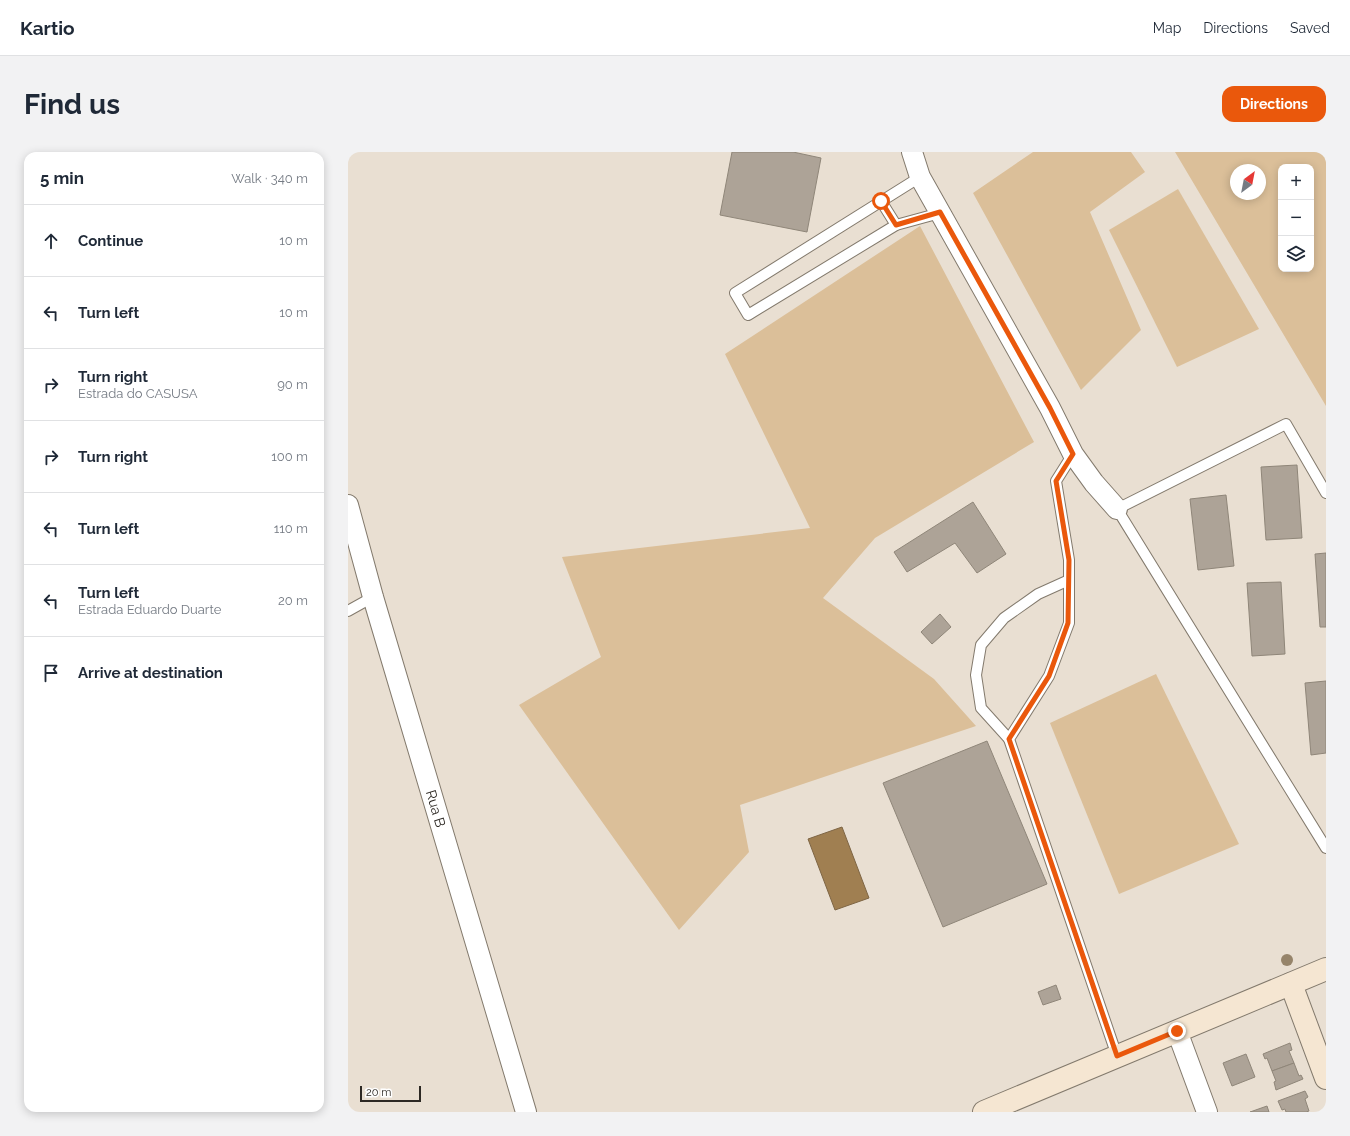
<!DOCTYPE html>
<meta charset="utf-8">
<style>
body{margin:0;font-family:Raleway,sans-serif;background:#f2f2f3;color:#1f2937}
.controls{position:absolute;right:12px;top:12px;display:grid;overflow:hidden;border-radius:8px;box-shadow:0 2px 10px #0003}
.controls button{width:36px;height:36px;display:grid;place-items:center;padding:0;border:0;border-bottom:1px solid #e0e1e3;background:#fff;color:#1f2937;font:20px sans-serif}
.compass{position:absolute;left:882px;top:12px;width:36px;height:36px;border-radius:50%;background:#fff;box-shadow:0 2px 10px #0003;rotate:32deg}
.scale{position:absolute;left:12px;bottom:10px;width:61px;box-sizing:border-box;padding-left:4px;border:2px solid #2d2924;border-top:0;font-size:11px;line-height:14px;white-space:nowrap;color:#2d2924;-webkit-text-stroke:3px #fff;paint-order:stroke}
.stop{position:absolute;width:12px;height:12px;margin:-9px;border:3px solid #ea580c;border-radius:50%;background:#fff}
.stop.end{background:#ea580c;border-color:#fff;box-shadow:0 1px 4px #0008}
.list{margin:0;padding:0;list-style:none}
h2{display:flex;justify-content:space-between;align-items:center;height:52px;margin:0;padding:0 16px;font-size:17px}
h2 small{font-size:13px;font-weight:400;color:#747a83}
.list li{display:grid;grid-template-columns:26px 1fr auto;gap:12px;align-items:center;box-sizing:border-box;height:72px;padding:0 16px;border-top:1px solid #e0e1e3}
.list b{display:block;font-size:15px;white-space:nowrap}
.list p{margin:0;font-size:13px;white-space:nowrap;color:#747a83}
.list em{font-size:13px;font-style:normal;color:#747a83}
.icon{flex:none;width:22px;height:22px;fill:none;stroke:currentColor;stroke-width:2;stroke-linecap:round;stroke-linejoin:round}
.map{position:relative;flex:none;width:978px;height:960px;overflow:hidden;border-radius:12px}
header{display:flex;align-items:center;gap:24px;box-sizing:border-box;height:56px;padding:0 20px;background:#fff;border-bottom:1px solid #e0e1e3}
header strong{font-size:19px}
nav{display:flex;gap:22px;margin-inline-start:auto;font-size:14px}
.intro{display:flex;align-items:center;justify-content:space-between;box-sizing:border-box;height:96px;padding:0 24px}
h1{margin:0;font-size:28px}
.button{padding:10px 18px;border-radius:12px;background:#ea580c;color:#fff;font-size:14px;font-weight:700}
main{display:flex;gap:24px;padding:0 24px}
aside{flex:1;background:#fff;border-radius:12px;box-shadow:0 2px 10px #0003}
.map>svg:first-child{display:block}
</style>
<header>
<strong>Kartio</strong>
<nav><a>Map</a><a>Directions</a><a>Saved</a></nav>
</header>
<div class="intro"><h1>Find us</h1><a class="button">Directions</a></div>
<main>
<aside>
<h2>5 min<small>Walk · 340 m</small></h2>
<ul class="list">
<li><svg class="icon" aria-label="ahead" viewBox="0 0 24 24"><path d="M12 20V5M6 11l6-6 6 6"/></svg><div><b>Continue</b></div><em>10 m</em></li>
<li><svg class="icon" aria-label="left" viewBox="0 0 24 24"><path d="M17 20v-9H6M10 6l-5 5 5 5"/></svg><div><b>Turn left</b></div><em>10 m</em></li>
<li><svg class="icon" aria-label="right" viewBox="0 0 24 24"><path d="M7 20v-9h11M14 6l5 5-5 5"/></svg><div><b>Turn right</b><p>Estrada do CASUSA</p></div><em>90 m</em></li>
<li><svg class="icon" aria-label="right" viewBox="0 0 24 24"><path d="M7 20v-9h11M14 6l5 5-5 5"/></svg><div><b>Turn right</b></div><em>100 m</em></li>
<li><svg class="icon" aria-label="left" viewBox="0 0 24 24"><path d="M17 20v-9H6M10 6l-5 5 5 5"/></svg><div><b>Turn left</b></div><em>110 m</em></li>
<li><svg class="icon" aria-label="left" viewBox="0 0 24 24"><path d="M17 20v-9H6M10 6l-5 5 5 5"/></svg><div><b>Turn left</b><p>Estrada Eduardo Duarte</p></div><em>20 m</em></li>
<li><svg class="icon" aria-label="arrive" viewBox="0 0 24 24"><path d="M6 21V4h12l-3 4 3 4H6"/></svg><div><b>Arrive at destination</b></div></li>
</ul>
</aside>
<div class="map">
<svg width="978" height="960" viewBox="0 0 978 960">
<rect width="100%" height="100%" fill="#e9dfd2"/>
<g fill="#dbbf99" fill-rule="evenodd">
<polygon points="685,0 783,0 797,20 742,60 793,178 733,238 625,41"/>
<path d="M827 0H978V254ZM933 15H963V117H933ZM888 18H912V42H888Z"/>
<polygon points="830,37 911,177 829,215 761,78"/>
<polygon points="572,74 686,290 527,386 475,446 586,527 628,574 392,653 401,700 331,778 171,553 253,505 214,405 462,376 377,202"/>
<polygon points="808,522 891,692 771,742 702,571"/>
</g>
<polygon fill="#a07f51" stroke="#7e6544" points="494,675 521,746 487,758 460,687"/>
<g fill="#ada397" stroke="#8f8679">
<polygon points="384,0 445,0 473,6 459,80 372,63"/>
<polygon points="949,313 954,386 918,388 913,315"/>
<polygon points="878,343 886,414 850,418 842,347"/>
<polygon points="625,350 658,402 629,421 607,391 559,420 546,400"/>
<polygon points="978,401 978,475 972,475 967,402"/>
<polygon points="933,430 937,502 904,504 899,431"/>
<polygon points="592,462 603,475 584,492 573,480"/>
<polygon points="978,529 978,601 963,603 957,531"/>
<polygon points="639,589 699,732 595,775 535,631"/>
<polygon points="708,833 713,847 695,853 690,840"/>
<polygon points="942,891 944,898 941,899 946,911 924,919 919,906 917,907 915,902"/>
<polygon points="898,902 907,925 884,934 875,911"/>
<polygon points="946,911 951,924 953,923 955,927 928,938 926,930 928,929 924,919"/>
<polygon points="957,939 960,945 957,947 961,959 958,960 938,960 937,957 934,958 930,949"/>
<polygon points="919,954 921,960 902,960"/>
</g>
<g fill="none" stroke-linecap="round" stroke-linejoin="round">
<defs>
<g id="lane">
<polyline points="572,25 387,141 400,163 548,73 592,61"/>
<polyline points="533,49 548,73"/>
<polyline points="725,302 708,329 721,408 721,471 701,524 661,587 769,904"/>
<polyline points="978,341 938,272 769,357 978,696"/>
<polyline points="0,459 25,445"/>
<polyline points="661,587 633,556 628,523 633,493 656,466 690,442 721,428"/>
</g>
<g id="street">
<polyline points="564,0 572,25 702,256 725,302 746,331 769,357"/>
<path id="s1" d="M0 353 25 445 178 960"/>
<polyline points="829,879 859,960"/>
</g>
<g id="secondary">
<polyline points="943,832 978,926"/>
<polyline points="636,960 978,817"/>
</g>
</defs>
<use href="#lane" stroke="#837a6d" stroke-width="12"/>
<use href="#street" stroke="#837a6d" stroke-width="22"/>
<use href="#secondary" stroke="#837a6d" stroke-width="24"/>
<use href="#lane" stroke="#fff" stroke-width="10"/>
<use href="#street" stroke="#fff" stroke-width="20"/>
<use href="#secondary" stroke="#f5e6d2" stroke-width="22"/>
</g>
<circle fill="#96846a" cx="939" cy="808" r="6"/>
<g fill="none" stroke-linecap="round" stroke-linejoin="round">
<polyline stroke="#ea580c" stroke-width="5" points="533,49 548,73 592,60 702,256 725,302 708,329 721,408 720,471 701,524 661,587 769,904 829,879"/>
</g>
<g text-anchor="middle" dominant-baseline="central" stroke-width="3" stroke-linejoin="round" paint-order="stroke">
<g font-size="14" fill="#2d2924" stroke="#fff">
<text stroke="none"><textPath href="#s1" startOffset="316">Rua B</textPath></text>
</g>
</g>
</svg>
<div class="controls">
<button>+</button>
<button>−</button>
<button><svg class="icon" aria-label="layers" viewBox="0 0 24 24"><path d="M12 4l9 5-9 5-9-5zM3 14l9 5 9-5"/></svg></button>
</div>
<svg class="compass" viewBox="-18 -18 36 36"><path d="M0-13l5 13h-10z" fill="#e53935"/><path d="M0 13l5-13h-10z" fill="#747a83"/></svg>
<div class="scale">20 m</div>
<div class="stop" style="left:533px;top:49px"></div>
<div class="stop end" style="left:829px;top:879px"></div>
</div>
</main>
